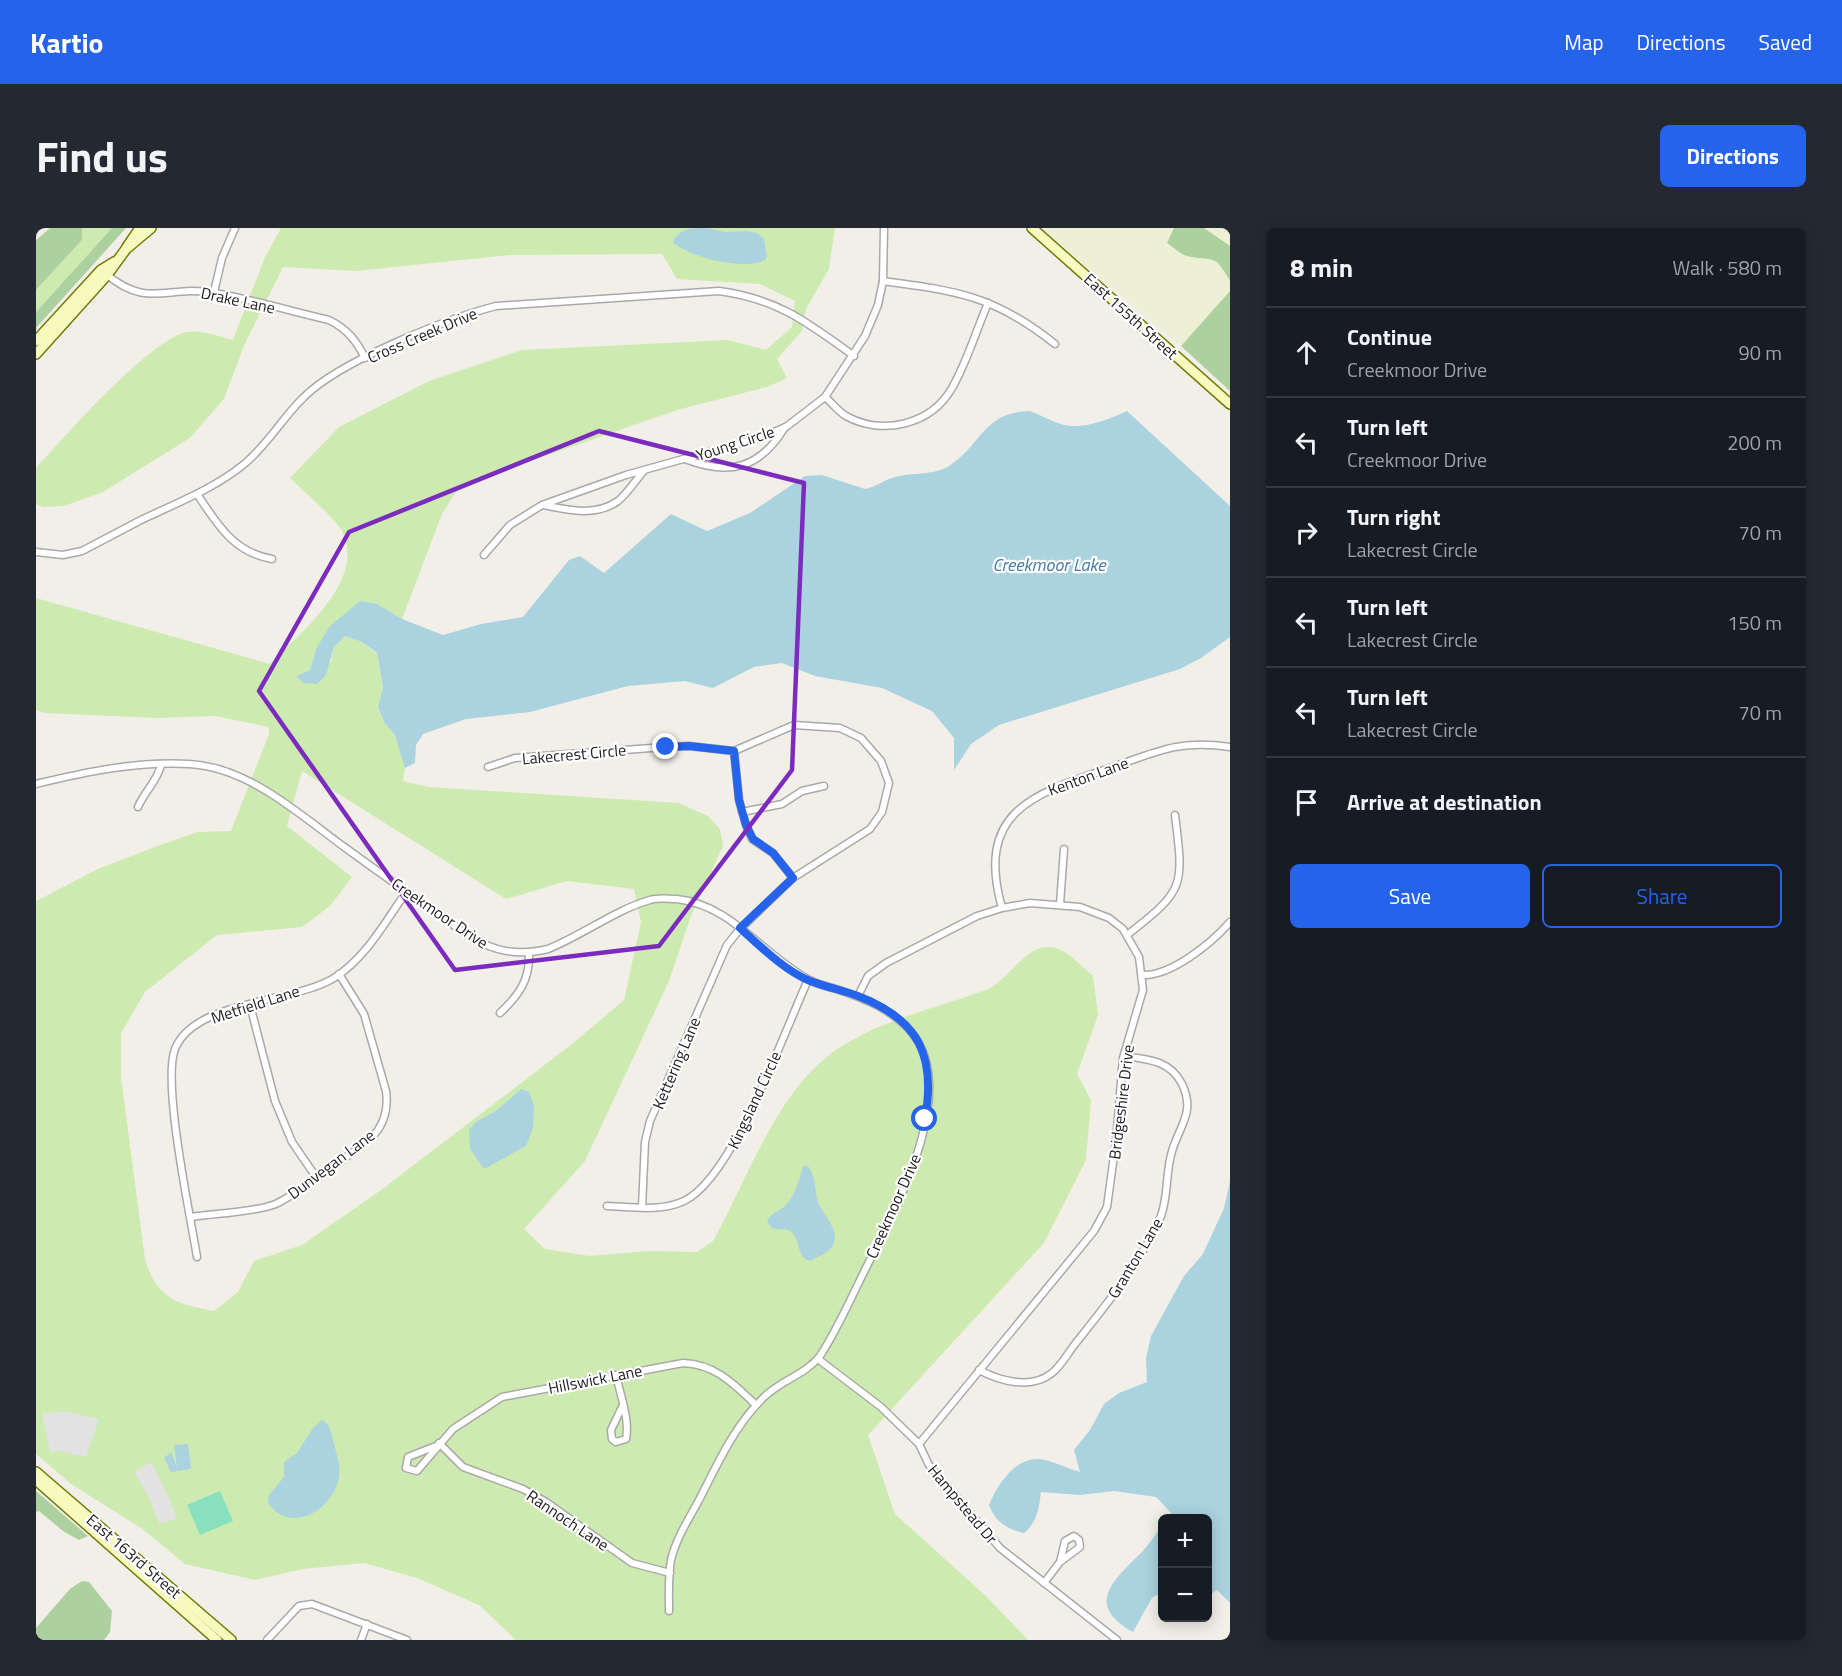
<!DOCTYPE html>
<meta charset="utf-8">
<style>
body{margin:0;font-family:"Titillium Web",sans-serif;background:#242831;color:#f1f3f6}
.controls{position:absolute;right:18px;bottom:18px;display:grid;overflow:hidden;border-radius:9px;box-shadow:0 3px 15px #0003}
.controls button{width:54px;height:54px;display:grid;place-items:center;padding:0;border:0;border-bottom:2px solid #363941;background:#171b24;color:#f1f3f6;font:30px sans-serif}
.stop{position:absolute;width:18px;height:18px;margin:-14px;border:4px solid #2563eb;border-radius:50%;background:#fff}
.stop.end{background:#2563eb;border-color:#fff;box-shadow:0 2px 6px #0008}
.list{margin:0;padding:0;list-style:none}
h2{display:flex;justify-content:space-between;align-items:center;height:78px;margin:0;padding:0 24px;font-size:26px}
h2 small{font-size:20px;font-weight:400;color:#9ea1a6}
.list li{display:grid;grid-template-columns:39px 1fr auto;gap:18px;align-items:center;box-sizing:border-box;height:90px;padding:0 24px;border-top:2px solid #363941}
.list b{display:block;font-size:22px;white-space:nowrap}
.list p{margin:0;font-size:20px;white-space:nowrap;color:#9ea1a6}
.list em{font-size:20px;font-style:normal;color:#9ea1a6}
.actions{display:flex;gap:12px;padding:18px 24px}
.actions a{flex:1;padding:14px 0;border:2px solid #2563eb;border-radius:9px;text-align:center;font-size:21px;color:#2563eb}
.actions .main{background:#2563eb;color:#fff}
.icon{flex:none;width:33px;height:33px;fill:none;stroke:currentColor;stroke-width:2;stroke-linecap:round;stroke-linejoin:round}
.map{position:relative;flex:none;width:1194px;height:1412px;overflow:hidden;border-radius:9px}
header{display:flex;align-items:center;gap:36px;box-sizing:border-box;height:84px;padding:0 30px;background:#2563eb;color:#fff}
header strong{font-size:28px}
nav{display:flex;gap:33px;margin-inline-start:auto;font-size:21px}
.intro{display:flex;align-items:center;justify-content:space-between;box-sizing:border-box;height:144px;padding:0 36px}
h1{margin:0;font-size:42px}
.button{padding:15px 27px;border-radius:9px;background:#2563eb;color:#fff;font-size:21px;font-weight:700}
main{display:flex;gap:36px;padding:0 36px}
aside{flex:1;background:#171b24;border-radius:9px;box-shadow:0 3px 15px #0003}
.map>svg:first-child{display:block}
</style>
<header>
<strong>Kartio</strong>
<nav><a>Map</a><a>Directions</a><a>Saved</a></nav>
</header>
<div class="intro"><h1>Find us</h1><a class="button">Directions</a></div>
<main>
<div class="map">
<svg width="1194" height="1412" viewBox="0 0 1194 1412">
<rect width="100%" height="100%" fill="#f2efe9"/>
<g fill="#eef0d5">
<polygon points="1011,0 1138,0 1131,15 1150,28 1169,29 1184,35 1194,53 1194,63 1145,118 1010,4"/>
<polygon points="1168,0 1194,0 1194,18 1183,12"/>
</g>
<g fill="#cdebb0" fill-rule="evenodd">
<polygon points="46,0 76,0 0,84 0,62 46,12"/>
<path d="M245 0H799L793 41 770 81 766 103 741 131 751 150 731 159 641 182 455 247 420 264 406 286 366 391 341 376 280 421 274 442 262 448 295 434 298 419 309 408 326 414 341 426 347 459 342 479 348 494 359 507 366 525 369 540 367 553 393 559 643 575 672 588 684 601 687 618 655 688 633 753 549 933 488 1001 509 1021 553 1028 613 1023 661 1024 677 1013C713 949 741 859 806 818 851 790 901 780 950 762 975 752 993 707 1025 722 1036 727 1047 740 1057 748L1062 787 1041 846 1055 872 1050 932 1008 1015 832 1207 859 1286 950 1368 992 1412H480L443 1377 381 1350 328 1335 267 1341 219 1352 149 1336 105 1300 35 1256 0 1226V673L62 641 124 617 162 604 195 603 233 506V499L179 488 121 490 8 485 0 482V370L234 436C264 405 331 353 306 303 299 290 266 262 254 250L303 199 393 153 486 122 692 112 730 122 756 99 759 73 724 56 641 51 626 26 475 27 320 43 247 39 209 115 188 171 154 210 67 264 28 278 7 279 0 276V240C31 206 106 120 147 105 163 100 182 108 197 112L229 29ZM266 543 470 671 531 653 598 661 605 694 588 772 536 816 345 962 266 1017 218 1033 202 1064 178 1083C139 1075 122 1072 109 1031L85 849V805L109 764 181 707 266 699 294 678 316 649 251 598Z"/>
</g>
<g fill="#add19e">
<polygon points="14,0 46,0 46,12 0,62 0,12"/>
<polygon points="76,0 90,0 0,100 0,84"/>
<path d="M1138 0H1168L1194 18V53C1177 23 1179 35 1151 28 1144 26 1137 19 1131 15Z"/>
<polygon points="1194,63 1194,163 1145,118"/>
<polygon points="0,1263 52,1308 43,1312 27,1303 3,1283 0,1284"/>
<polygon points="46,1353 53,1354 76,1383 74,1404 68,1412 0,1412 0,1400 34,1361"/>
</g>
<polygon fill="#88e0be" points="184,1263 197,1293 164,1307 151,1277"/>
<g fill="#e2e2e2">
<polygon points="32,1184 63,1191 50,1229 25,1223 14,1224 6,1185"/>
<polygon points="115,1234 131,1265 141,1291 123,1295 114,1271 98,1244"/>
</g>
<g fill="#aad3df">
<path d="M670 0 689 4 711 3 721 5 728 11 731 30C715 45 651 29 637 14 643 0 656 0 670 0Z"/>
<path d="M993 183C1004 186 1014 193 1025 196 1044 203 1074 191 1091 183L1194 278V409L1165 430 1144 441 963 497 935 516 918 542V510L896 483 846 460 779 448 746 435 718 439 677 460 649 453 592 458 494 484 430 491 387 506 380 517 379 535 369 540 359 507 348 494 342 479 347 459 341 425 326 414 309 408 298 419 290 447 281 456 267 455 261 448 274 442 280 421 293 399 324 373 341 376 366 391 407 407 445 396 487 389 533 332 544 328 568 345 635 286 671 303 714 285 769 248 786 247 829 261C840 259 848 252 859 249 877 244 896 248 913 238 947 216 946 185 993 183Z"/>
<polygon points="485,861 493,864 498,878 497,900 490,918 448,941 434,921 433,902 440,894 460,883"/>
<path d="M767 938H772C781 950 778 961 782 974 788 989 811 1008 791 1024 786 1028 780 1029 774 1033 759 1028 766 1013 755 1004 749 999 743 1003 736 1000L731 994C734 985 742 984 749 978 760 966 763 953 767 938Z"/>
<path d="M1194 953V1375L1181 1362 1172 1368V1290H1131L1135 1285 1120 1269 1078 1263 1044 1267 1005 1264C1003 1279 1001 1295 988 1305 971 1301 959 1294 953 1277 961 1258 978 1230 1003 1231 1016 1232 1031 1241 1044 1244L1038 1222 1054 1202 1068 1176 1083 1165 1111 1154 1110 1130 1115 1108 1148 1048 1167 1026 1188 980Z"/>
<path d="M286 1192C296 1198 295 1206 298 1216 301 1228 306 1240 302 1253 294 1284 254 1306 232 1275L233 1267 248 1249V1234L261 1225 277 1200Z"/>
<polygon points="152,1216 155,1241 135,1244 128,1230 135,1224 141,1239 138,1217"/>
<path d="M1126 1297V1364L1116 1370 1097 1404C1047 1376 1079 1351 1107 1323 1114 1315 1120 1306 1126 1297Z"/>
</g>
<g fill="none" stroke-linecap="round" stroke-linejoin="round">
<defs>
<g id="street">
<path d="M70 46C113 82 132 56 179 65 217 72 255 83 293 92 311 101 320 112 329 130"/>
<path d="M847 53C922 63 959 68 1019 116"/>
<polyline points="178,64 186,30 199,0"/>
<path d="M789 169C796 175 802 183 810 188 846 208 895 197 916 160 931 134 940 103 952 75"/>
<path d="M649 231C693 248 724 241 749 199"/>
<path d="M161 266C182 297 197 324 236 331"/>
<path d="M507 277C531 282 560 289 582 273 591 266 599 253 607 244"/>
<path d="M0 324 27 327 46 323C65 313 84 303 103 293 138 276 176 262 207 237 231 218 246 190 268 169 304 133 410 91 460 78L683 63C742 71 771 94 818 128"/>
<polyline points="448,327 474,297 506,277 590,247 726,209 750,199 789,169 829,108 842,77 847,53 848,0"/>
<polyline points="698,523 703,572 710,597 716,611 737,625 757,650"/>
<polyline points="452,539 479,530 629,519 653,518 698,523 758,497 804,500 825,510 845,533 853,555 846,584 834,601 757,650 704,701 691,717 614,893 609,914 606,979"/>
<path d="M0 556C49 544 101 533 153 536 213 539 264 587 311 621 351 650 392 679 433 708 459 724 482 728 512 721 545 708 581 681 614 672 622 669 633 671 641 671 695 677 724 724 770 750 779 756 790 758 800 761 828 770 858 782 877 806 924 868 857 985 828 1044 814 1072 801 1102 784 1128 769 1147 745 1152 728 1169 698 1198 681 1237 662 1274 652 1292 640 1311 635 1332 632 1349 633 1367 633 1383"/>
<path d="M102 579C108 564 121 554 125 537"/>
<polyline points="706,584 746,576 766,563 788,558"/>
<polyline points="1024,676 1028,621"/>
<path d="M966 680C939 583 997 566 1074 540 1120 524 1144 511 1194 519"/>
<path d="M1091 707C1149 662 1148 659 1139 587"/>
<path d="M1107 747C1135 748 1176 715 1194 694"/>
<polyline points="822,768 832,748 850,735 941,688 966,680 994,675 1044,679 1073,690 1087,701 1103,729 1107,762 1087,830 1080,913 1071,979 1058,1003 883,1216"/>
<polyline points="214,777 239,873 256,914 280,949"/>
<path d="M464 785C483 767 494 752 493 725"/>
<path d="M571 978C595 979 625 984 648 973 697 950 748 804 772 752"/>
<path d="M155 989C181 985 212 985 237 977 252 972 333 915 342 902 350 890 352 877 350 863L328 786 303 746"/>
<path d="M161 1029C154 986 126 855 139 821 158 772 258 775 298 750 330 730 349 694 371 663"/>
<polyline points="782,1131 845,1179 883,1216 893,1237 964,1320 1081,1412"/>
<path d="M943 1142C964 1153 995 1162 1016 1145 1025 1138 1032 1125 1039 1116 1070 1077 1105 1035 1125 988 1133 966 1129 942 1137 920 1145 896 1159 883 1146 856 1134 832 1111 831 1088 828"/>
<path d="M580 1147C584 1166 594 1192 590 1211L580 1214 576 1211 575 1202 586 1179"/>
<polyline points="403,1215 427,1239 487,1261 510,1274 596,1335 634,1345"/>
<path d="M400 1218 372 1229 370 1240 381 1243 417 1201 466 1169 647 1135C679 1136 698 1156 720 1177"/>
<polyline points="1008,1355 1024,1334 1044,1319 1043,1312 1038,1308 1029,1313 1024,1334"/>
<polyline points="231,1412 263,1378 276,1376 371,1412"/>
<polyline points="325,1412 331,1396"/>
</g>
<g id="secondary">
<polyline points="996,0 1194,176"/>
<polyline points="91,19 104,0"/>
<polyline points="0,113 65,42 78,34"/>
<polyline points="0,126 71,47 90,21 115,0"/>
<polyline points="0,1244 195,1412"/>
<polyline points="0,1252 181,1412"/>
</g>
</defs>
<use href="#street" stroke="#a9a9a9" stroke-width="9"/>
<use href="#secondary" stroke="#707d05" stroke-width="12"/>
<use href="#street" stroke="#fff" stroke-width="6"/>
<use href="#secondary" stroke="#f7fabf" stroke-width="9"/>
</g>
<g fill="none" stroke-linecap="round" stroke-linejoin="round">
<path stroke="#2563eb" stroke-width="8" d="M630 519 653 518 698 523 703 572 710 597 717 611 737 625 757 650 704 700C725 719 748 742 774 753 790 759 806 762 822 768 884 792 900 829 889 891"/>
</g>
<path fill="none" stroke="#7b2cbf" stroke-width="4.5" stroke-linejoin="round" d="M563 203 768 255 756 542 623 718 419 742 223 463 313 304Z"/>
<g text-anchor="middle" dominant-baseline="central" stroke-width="4.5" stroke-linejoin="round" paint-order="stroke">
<g font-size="16" fill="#222" stroke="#fff">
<text transform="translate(202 72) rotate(12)">Drake Lane</text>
<text transform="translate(1095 88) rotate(42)">East 155th Street</text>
<text transform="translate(386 107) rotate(-23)">Cross Creek Drive</text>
<text transform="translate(699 215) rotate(-18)">Young Circle</text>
<text transform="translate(538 526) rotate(-5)">Lakecrest Circle</text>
<text transform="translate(1052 548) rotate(-20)">Kenton Lane</text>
<text transform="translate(404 685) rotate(34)">Creekmoor Drive</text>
<text transform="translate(219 776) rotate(-18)">Metfield Lane</text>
<text transform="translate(640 835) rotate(-67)">Kettering Lane</text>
<text transform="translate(718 872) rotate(-65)">Kingsland Circle</text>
<text transform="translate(1085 874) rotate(-83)">Bridgeshire Drive</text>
<text transform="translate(295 936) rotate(-37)">Dunvegan Lane</text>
<text transform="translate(857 978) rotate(-66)">Creekmoor Drive</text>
<text transform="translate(1099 1030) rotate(-59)">Granton Lane</text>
<text transform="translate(559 1151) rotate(-11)">Hillswick Lane</text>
<text transform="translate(927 1276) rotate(50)">Hampstead Dr</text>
<text transform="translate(532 1292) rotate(34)">Rannoch Lane</text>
<text transform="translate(98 1328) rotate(41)">East 163rd Street</text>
</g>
<g font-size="18" font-style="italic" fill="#4a7aab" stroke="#fff">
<text x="1013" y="336">Creekmoor Lake</text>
</g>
</g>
</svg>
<div class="controls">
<button>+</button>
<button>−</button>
</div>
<div class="stop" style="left:889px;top:891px"></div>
<div class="stop end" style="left:630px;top:519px"></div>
</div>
<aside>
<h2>8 min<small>Walk · 580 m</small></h2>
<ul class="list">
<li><svg class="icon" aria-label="ahead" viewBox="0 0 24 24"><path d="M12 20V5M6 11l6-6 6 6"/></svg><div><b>Continue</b><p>Creekmoor Drive</p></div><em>90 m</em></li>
<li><svg class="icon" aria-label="left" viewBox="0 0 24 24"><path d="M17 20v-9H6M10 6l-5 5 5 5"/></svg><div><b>Turn left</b><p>Creekmoor Drive</p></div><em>200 m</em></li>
<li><svg class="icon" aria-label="right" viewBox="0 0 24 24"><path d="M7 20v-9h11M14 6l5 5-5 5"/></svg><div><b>Turn right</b><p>Lakecrest Circle</p></div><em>70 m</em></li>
<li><svg class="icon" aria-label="left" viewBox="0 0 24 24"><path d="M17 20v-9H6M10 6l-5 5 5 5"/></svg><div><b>Turn left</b><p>Lakecrest Circle</p></div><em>150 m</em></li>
<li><svg class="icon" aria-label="left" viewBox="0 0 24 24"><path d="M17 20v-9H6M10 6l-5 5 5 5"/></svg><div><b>Turn left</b><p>Lakecrest Circle</p></div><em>70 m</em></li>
<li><svg class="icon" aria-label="arrive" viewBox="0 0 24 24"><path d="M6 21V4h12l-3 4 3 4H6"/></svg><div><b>Arrive at destination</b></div></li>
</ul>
<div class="actions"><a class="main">Save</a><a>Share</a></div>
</aside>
</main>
